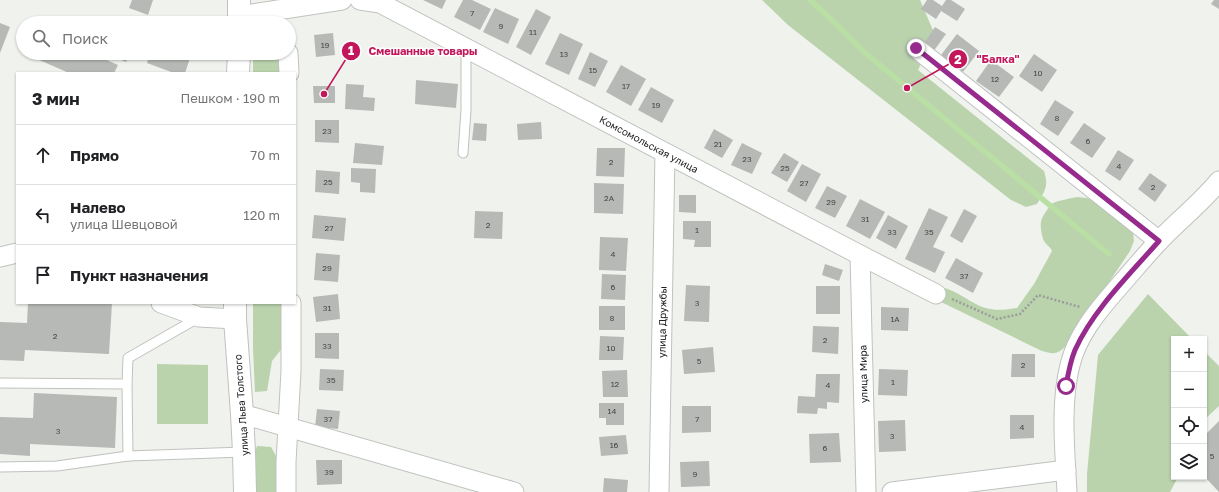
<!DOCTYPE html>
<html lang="ru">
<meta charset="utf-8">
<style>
body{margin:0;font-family:"Golos Text",sans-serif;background:#f6f6f6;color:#202124}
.controls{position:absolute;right:12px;bottom:12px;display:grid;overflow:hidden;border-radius:0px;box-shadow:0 1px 3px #0004}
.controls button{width:36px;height:36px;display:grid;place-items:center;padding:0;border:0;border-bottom:1px solid #e0e0e0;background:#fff;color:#202124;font:20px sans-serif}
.stop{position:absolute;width:12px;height:12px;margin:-9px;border:3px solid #962b8d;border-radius:50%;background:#fff}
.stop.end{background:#962b8d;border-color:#fff;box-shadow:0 1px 4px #0008}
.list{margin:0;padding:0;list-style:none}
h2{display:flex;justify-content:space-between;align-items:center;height:52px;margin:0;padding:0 16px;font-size:17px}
h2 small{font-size:13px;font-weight:400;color:#757577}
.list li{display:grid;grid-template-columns:26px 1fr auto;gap:12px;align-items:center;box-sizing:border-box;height:60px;padding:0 16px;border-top:1px solid #e0e0e0}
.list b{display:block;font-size:15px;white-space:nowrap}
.list p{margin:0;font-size:13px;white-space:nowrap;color:#757577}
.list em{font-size:13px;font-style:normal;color:#757577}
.icon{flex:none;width:22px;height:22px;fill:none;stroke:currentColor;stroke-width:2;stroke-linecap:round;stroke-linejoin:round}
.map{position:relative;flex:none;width:1219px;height:492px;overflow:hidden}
.search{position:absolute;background:#fff;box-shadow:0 1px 3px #0004;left:16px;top:16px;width:280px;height:44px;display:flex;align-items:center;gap:10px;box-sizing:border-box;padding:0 14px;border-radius:22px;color:#757577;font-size:15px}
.panel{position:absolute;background:#fff;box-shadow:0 1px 3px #0004;left:16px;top:72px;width:280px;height:232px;border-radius:0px}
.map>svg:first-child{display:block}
</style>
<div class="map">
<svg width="1219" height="492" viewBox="0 0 1219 492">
<rect width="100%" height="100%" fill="#f0f2ee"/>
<g fill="#bad3ad">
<path d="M762 0H920L935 35 918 70 1044 171C1049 187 1045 190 1037 204L1026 207 1011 200 788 25Z"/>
<rect x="253" y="53" width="32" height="20"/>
<path d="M1077 197 1087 198 1097 202 1133 232 1134 241 1130 251 1066 346C1057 355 1053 354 1042 351L939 301 941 290 944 288C961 292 974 307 991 309 1000 311 1008 309 1017 308L1034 284 1052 251C1050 246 1046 245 1044 241 1042 237 1040 227 1041 222 1041 218 1049 206 1053 203 1057 201 1072 198 1077 197Z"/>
<polygon points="1148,294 1192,339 1174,339 1174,477 1177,477 1177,479 1170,492 1087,492 1087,474 1098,355"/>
<polygon points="253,303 283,303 284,346 272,361 267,391 255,392 253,349"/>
<polygon points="1204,351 1219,366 1219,406 1204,420"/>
<polygon points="157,364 208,365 208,424 157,424"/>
<polygon points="257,446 271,447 276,456 282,476 280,492 254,492 254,456"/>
</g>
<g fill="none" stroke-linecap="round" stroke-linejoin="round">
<polyline stroke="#b9dfa4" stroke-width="5.5" points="810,0 834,22 864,52 1109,254"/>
</g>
<g fill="#b6b9b5">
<polygon points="132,0 153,0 148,15 129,8"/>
<polygon points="423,0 446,0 442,9"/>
<polygon points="463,0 472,0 491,9 480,30 454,17"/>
<polygon points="927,0 933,0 942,6 946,0 951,0 965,9 957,21 941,11 936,19 921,9"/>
<polygon points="1214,0 1219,0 1219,9 1211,4"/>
<polygon points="495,8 519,19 508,44 483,32"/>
<polygon points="536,9 551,17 531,55 516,47"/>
<polygon points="0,23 10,27 0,53"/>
<polygon points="935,27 946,34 933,52 923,45"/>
<polygon points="333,33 335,55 316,57 314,35"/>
<polygon points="560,33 583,44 569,75 545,64"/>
<polygon points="957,34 979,51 963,72 941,55"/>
<polygon points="590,52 608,61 595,87 578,79"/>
<polygon points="39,53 91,53 118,65 114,73 69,73 37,59"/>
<polygon points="105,53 130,53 126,62"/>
<polygon points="150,53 177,53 190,58 185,73 174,73 147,63"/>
<polygon points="1034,54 1057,70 1042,92 1019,76"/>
<polygon points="991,60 1014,77 999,97 976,81"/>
<polygon points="621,65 646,79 631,106 606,92"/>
<polygon points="416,80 458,84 456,108 415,104"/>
<polygon points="346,84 364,85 363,97 375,98 374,111 345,109"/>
<polygon points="313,86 335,86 335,103 314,103"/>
<polygon points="651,87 674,100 662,123 638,110"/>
<polygon points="1055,100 1074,112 1058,136 1040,124"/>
<polygon points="315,120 339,120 339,143 315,142"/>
<polygon points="541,122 542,139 518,140 517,124"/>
<polygon points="474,123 487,124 486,141 472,140"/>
<polygon points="1084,123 1106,138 1092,158 1070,143"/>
<polygon points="714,129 733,140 722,158 704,148"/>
<polygon points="355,143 384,146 382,165 353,163"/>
<polygon points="742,143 762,153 752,174 731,165"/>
<polygon points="597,148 625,148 624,177 596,176"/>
<polygon points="1118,150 1134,160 1120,181 1105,171"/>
<polygon points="784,153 799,162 787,182 771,173"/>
<polygon points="802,164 821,174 806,202 787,191"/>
<polygon points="351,168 376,169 375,193 360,192 360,183 351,182"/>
<polygon points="316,170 340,172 339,194 315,192"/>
<polygon points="1150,173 1167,185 1155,202 1138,189"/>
<polygon points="594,183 624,184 623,214 594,213"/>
<polygon points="827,186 847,196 835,218 815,208"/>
<polygon points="679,195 696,195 696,213 679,212"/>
<polygon points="860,199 885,212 870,239 846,226"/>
<polygon points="929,208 948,217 933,247 945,252 935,273 905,259"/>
<polygon points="964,209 977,216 962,243 950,236"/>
<polygon points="475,211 503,212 502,239 474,238"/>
<polygon points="314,215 346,218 344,241 312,238"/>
<polygon points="888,215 908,226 896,249 876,238"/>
<polygon points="683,221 711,221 711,247 694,247 695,240 683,239"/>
<polygon points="600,237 628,238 626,271 599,270"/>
<polygon points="316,253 340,255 338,282 314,280"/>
<polygon points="956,258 983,273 973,293 945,278"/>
<polygon points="825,264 843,270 839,281 822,275"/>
<polygon points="602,274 626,275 625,300 601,299"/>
<polygon points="686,285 710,286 709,322 684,321"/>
<rect x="816" y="286" width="24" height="28"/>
<polygon points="338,294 340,319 316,322 313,297"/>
<polygon points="28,303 112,303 109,354 25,350 24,361 0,360 0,322 27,323"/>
<rect x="599" y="306" width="26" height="24"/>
<polygon points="881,307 909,308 908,331 881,330"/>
<polygon points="813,326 839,327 838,354 812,352"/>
<polygon points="315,333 339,333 339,359 315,358"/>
<polygon points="600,336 624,337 623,360 599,360"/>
<polygon points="713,347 715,372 684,374 682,350"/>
<polygon points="1012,354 1035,354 1035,377 1011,377"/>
<polygon points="320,369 344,370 343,391 319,390"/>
<polygon points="879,369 908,370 907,396 878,395"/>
<polygon points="627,370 628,397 603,397 602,371"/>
<polygon points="816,374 840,374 839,403 827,402 827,409 818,408 817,414 797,413 798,396 815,397"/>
<polygon points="34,393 117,397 115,448 30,444 30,456 0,454 0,417 33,418"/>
<polygon points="599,403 624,403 624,425 606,425 606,418 599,418"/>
<polygon points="682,406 711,406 711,432 682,433"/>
<polygon points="317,409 340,411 338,429 315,427"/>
<polygon points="1010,415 1034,415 1034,438 1010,439"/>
<polygon points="905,420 906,451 879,452 878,421"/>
<polygon points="1219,421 1219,492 1204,476 1204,436"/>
<polygon points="839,433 841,462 810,463 809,434"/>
<polygon points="626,435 628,454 601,456 599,437"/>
<polygon points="316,460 342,460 342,484 317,485"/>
<polygon points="709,461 710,486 681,487 680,462"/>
<polygon points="604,478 628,480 627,492 603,492"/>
</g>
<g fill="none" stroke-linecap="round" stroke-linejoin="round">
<defs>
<g id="service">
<polyline points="463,153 466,110 466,48"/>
<polyline points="0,383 127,384 128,358 198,318"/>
<polyline points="127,384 128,456 244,452"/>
<polyline points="0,467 57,466 128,456"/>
</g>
<g id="minor">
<polyline points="360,0 380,3 860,255 936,294"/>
<polyline points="239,16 342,0"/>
<polyline points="916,48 1159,241"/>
<polyline points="288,53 289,73"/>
<polyline points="860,255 866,492"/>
<polyline points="0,257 17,253"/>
<polyline points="161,303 199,317 235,319"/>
<polyline points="242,414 514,492"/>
<polyline points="286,492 286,462 291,371 291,303"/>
<polyline points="659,492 665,153"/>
<polyline points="892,492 1066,470"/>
<path d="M1067 492C1065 452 1060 404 1070 365 1077 336 1096 313 1115 291 1130 274 1144 257 1159 241 1179 220 1201 203 1219 181"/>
</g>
<g id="tertiary">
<polyline points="239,0 239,23"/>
<polyline points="238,73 239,53"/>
<polyline points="235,303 235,319 242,414 244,452 245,492"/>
</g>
</defs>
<use href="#service" stroke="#bfc2be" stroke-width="11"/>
<use href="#minor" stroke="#bfc2be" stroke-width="21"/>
<use href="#tertiary" stroke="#bfc2be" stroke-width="24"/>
<polyline stroke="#9b9d9a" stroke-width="2.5" stroke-dasharray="2 2" stroke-linecap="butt" points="952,299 997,319 1020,314 1038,295 1080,307"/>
<use href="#service" stroke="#fff" stroke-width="9"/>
<use href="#minor" stroke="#fff" stroke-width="19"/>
<use href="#tertiary" stroke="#fff" stroke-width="22"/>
</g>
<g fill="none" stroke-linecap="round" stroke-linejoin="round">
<path stroke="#962b8d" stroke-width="5" d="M916 48 1159 241C1130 274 1093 310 1075 350 1070 362 1068 374 1066 386"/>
</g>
<g text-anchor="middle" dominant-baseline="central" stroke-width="3" stroke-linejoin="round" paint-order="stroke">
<g font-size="8" fill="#464745">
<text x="472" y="13">7</text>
<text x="501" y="26">9</text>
<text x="533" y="32">11</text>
<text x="325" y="45">19</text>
<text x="564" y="54">13</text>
<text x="593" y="70">15</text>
<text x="1038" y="73">10</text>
<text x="995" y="79">12</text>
<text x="626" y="86">17</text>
<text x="656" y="105">19</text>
<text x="1057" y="118">8</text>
<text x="327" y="131">23</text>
<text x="1088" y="141">6</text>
<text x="718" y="144">21</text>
<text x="747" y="159">23</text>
<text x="611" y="162">2</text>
<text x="1119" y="166">4</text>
<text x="785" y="168">25</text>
<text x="328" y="182">25</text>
<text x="804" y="183">27</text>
<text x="1153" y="187">2</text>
<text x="609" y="198">2А</text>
<text x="831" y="202">29</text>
<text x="865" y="219">31</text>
<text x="488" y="225">2</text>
<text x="329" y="228">27</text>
<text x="697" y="230">1</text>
<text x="892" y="232">33</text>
<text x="929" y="232">35</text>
<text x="613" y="254">4</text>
<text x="327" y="268">29</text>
<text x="964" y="276">37</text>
<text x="613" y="287">6</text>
<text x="697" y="303">3</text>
<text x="327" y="308">31</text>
<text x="612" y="318">8</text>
<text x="895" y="319">1А</text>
<text x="55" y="336">2</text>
<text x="825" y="340">2</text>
<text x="327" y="346">33</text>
<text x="611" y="348">10</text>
<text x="699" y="361">5</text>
<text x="1023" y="365">2</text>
<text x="331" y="380">35</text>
<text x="893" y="382">1</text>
<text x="615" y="384">12</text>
<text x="828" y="385">4</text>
<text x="612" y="411">14</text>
<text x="328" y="419">37</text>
<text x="697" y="419">7</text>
<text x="1022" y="427">4</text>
<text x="58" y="431">3</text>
<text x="892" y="436">3</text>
<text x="614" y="445">16</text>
<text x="825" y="448">6</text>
<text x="1212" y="456">5</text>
<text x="329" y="472">39</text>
<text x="695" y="474">9</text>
</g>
<g font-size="10" fill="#202120" stroke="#fff">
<text transform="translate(649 144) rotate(28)">Комсомольская улица</text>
<text transform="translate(662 322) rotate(-89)">улица Дружбы</text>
<text transform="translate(863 374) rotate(-91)">улица Мира</text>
<text transform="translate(241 405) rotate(-94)">улица Льва Толстого</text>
</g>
</g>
<path fill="none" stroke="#c2185b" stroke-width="1.5" d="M324 94L351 51M907 88L958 59"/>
<g fill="#c2185b" stroke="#fff" stroke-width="1.5">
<circle cx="324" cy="94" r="4"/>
<circle cx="907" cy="88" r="4"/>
<circle cx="351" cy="51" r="10"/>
<circle cx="958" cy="59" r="10"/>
</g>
<g font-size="12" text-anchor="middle" font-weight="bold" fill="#fff">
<text x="351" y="55">1</text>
<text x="958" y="64">2</text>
</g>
<g font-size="11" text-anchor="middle" font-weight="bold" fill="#c2185b" stroke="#fff" stroke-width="3" stroke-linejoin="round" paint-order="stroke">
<text x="423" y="55">Смешанные товары</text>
<text x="998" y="63">"Балка"</text>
</g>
</svg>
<div class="controls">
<button>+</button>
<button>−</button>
<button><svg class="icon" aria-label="locate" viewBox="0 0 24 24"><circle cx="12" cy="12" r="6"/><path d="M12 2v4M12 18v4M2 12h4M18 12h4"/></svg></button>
<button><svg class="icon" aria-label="layers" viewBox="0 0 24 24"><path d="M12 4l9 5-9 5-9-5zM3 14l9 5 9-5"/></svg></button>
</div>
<div class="stop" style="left:1066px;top:386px"></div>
<div class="stop end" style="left:916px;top:48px"></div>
<div class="search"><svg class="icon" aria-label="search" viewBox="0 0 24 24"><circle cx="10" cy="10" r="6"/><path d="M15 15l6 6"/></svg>Поиск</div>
<section class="panel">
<h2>3 мин<small>Пешком · 190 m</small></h2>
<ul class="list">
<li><svg class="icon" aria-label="ahead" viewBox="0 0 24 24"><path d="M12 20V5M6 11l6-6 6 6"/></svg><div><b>Прямо</b></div><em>70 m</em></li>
<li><svg class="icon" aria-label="left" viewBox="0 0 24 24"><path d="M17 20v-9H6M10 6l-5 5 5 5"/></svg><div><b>Налево</b><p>улица Шевцовой</p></div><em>120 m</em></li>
<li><svg class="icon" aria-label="arrive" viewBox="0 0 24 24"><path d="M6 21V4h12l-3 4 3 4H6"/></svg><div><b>Пункт назначения</b></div></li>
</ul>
</section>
</div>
